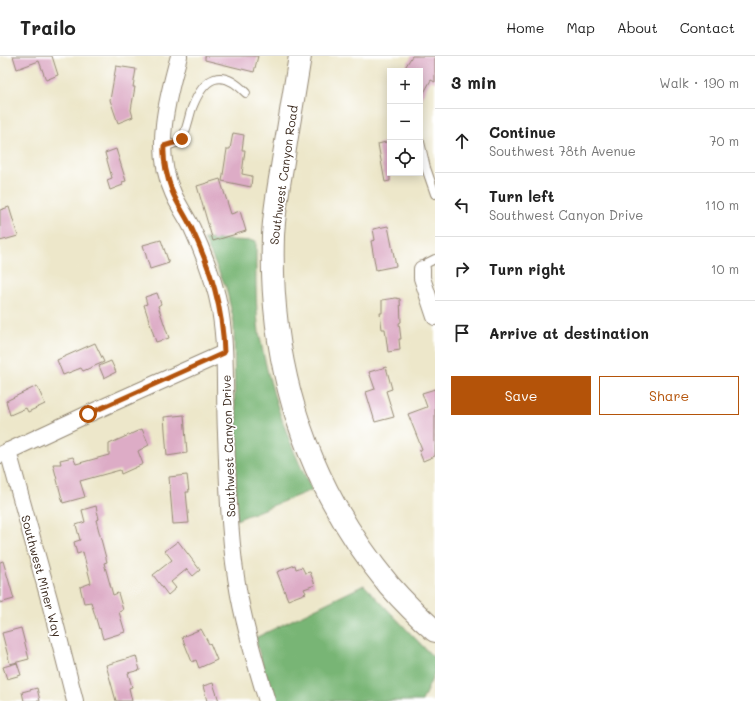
<!DOCTYPE html>
<meta charset="utf-8">
<style>
body{margin:0;font-family:Mali,sans-serif;background:#f6f6f6;color:#222}
.controls{position:absolute;right:12px;top:12px;display:grid;overflow:hidden;border-radius:0px;box-shadow:0 2px 10px #0003}
.controls button{width:36px;height:36px;display:grid;place-items:center;padding:0;border:0;border-bottom:1px solid #e0e0e0;background:#fff;color:#222;font:20px sans-serif}
.stop{position:absolute;width:12px;height:12px;margin:-9px;border:3px solid #b45309;border-radius:50%;background:#fff}
.stop.end{background:#b45309;border-color:#fff;box-shadow:0 1px 4px #0008}
.list{margin:0;padding:0;list-style:none}
h2{display:flex;justify-content:space-between;align-items:center;height:52px;margin:0;padding:0 16px;font-size:17px}
h2 small{font-size:13px;font-weight:400;color:#767676}
.list li{display:grid;grid-template-columns:26px 1fr auto;gap:12px;align-items:center;box-sizing:border-box;height:64px;padding:0 16px;border-top:1px solid #e0e0e0}
.list b{display:block;font-size:15px;white-space:nowrap}
.list p{margin:0;font-size:13px;white-space:nowrap;color:#767676}
.list em{font-size:13px;font-style:normal;color:#767676}
.actions{display:flex;gap:8px;padding:12px 16px}
.actions a{flex:1;padding:9px 0;border:1px solid #b45309;border-radius:0px;text-align:center;font-size:14px;color:#b45309}
.actions .main{background:#b45309;color:#fff}
.icon{flex:none;width:22px;height:22px;fill:none;stroke:currentColor;stroke-width:2;stroke-linecap:round;stroke-linejoin:round}
.map{position:relative;flex:none;width:435px;height:645px;overflow:hidden}
header{display:flex;align-items:center;gap:24px;box-sizing:border-box;height:56px;padding:0 20px;background:#fff;border-bottom:1px solid #e0e0e0}
header strong{font-size:19px}
nav{display:flex;gap:22px;margin-inline-start:auto;font-size:14px}
main{display:flex}
aside{flex:1;background:#fff}
.map>svg:first-child{display:block}
</style>
<header>
<strong>Trailo</strong>
<nav><a>Home</a><a>Map</a><a>About</a><a>Contact</a></nav>
</header>
<main>
<div class="map">
<svg width="435" height="645" viewBox="0 0 435 645">
<rect width="100%" height="100%" fill="#fff"/>
<filter id="ink" filterUnits="userSpaceOnUse"><feTurbulence type="fractalNoise" baseFrequency=".025" numOctaves="2"/><feDisplacementMap in="SourceGraphic" scale="8" xChannelSelector="R" yChannelSelector="G"/><feConvolveMatrix kernelMatrix="1 2 1 2 8 2 1 2 1" color-interpolation-filters="sRGB"/></filter>
<filter id="wash" filterUnits="userSpaceOnUse"><feTurbulence type="fractalNoise" baseFrequency=".012" numOctaves="4" result="noise"/><feDisplacementMap in="SourceGraphic" scale="16" xChannelSelector="R" yChannelSelector="G"/><feGaussianBlur stdDeviation="0.9" result="paint"/><feColorMatrix in="noise" values="0 0 0 0 0 0 0 0 0 0 0 0 0 0 0 0 0 1.4 0 .05"/><feComposite in="paint" operator="in"/></filter>
<g filter="url(#wash)">
<rect width="100%" height="100%" fill="#ede7ca"/>
<g fill="#78b574" stroke="#5a7049">
<path d="M204 183 256 185C256 216 255 246 259 276 269 332 287 385 312 434L236 464 234 266 226 231Z"/>
<polygon points="364,529 435,603 435,616 422,645 273,645 255,582"/>
</g>
<g id="blocks">
<g fill="#ddacc6">
<polygon points="13,0 52,0 58,19 46,24 39,5 17,13"/>
<polygon points="205,0 258,0 254,16 205,4"/>
<polygon points="412,0 435,0 435,26 431,24 420,44 420,15 403,15"/>
<polygon points="116,10 136,13 133,31 135,31 131,54 133,61 118,67 110,44"/>
<polygon points="233,77 244,79 242,94 245,94 242,118 252,120 251,131 222,125 227,93 230,93"/>
<polygon points="390,85 390,125 385,126 378,88"/>
<polygon points="116,93 126,125 122,126 123,129 110,134 107,124 112,122 105,97"/>
<polygon points="220,123 231,158 240,155 246,175 213,185 197,130"/>
<polygon points="9,151 18,180 0,185 0,154"/>
<polygon points="388,170 396,210 376,214 371,185 375,184 373,173"/>
<polygon points="161,184 169,207 150,213 143,189"/>
<polygon points="157,237 161,248 158,250 169,282 156,286 144,249 147,248 145,241"/>
<polygon points="396,242 400,243 401,266 399,267 401,283 399,283 400,294 388,296 385,273 382,273 380,257 382,257 382,244"/>
<polygon points="95,287 104,306 83,315 81,312 63,319 57,304"/>
<polygon points="111,305 116,316 104,322 99,310"/>
<polygon points="386,311 392,333 386,335 394,361 375,366 366,336 375,333 369,316"/>
<polygon points="37,330 45,348 28,356 26,352 10,359 6,345"/>
<polygon points="435,333 435,400 423,405 419,395 422,393 408,358 427,351 422,337"/>
<polygon points="184,359 187,397 167,400 164,361"/>
<polygon points="142,373 149,389 138,395 143,408 121,418 120,414 80,425 85,441 63,447 53,408 61,408 60,404 73,401 76,408 109,399 109,388"/>
<polygon points="187,419 189,436 186,436 189,467 173,468 169,421"/>
<polygon points="96,450 99,463 96,464 107,506 104,507 113,539 118,537 123,554 119,556 125,576 103,583 100,572 99,573 91,546 84,547 80,531 91,527 83,496 77,498 74,486 80,484 76,469 85,466 82,454"/>
<polygon points="178,485 200,514 193,520 187,513 171,526 176,532 168,539 153,519 172,504 165,495"/>
<polygon points="3,505 14,543 0,547 0,506"/>
<polygon points="295,509 296,513 302,511 305,517 310,516 315,529 304,533 306,537 288,544 277,516"/>
<polygon points="21,572 29,603 10,608 2,577"/>
<polygon points="201,573 209,588 210,587 217,604 199,612 196,604 192,606 182,581"/>
<polygon points="136,600 140,614 128,617 132,631 129,632 132,645 116,645 106,609"/>
<polygon points="17,607 21,619 7,623 3,611"/>
<polygon points="213,627 219,645 207,645 203,630"/>
<polygon points="37,632 40,645 24,645 22,636"/>
</g>
</g>
</g>
<g filter="url(#ink)">
<use href="#blocks" fill-opacity="0" stroke="#948874" stroke-width="1"/>
<g fill="none" stroke-linecap="round" stroke-linejoin="round">
<defs>
<g id="lane">
<polyline points="420,86 426,112 435,138"/>
<path d="M164 90C169 89 177 88 181 84 186 78 189 60 192 52 204 21 221 11 246 37"/>
<polyline points="422,213 427,207 435,203"/>
</g>
<g id="street">
<path d="M179 0C167 43 153 94 173 137 178 149 186 160 192 172 204 198 215 226 220 254 227 294 224 336 226 377 228 430 229 486 239 539 246 575 256 610 267 645"/>
<polyline points="422,213 422,222 435,261"/>
<polyline points="8,395 49,543 75,645"/>
<polyline points="0,399 88,358 224,297"/>
</g>
<path id="secondary" d="M300 0C294 37 288 74 282 111 278 134 274 157 273 180 269 311 305 427 389 529 403 545 419 561 435 575"/>
</defs>
<use href="#lane" stroke="#948874" stroke-width="10"/>
<use href="#street" stroke="#948874" stroke-width="18"/>
<use href="#secondary" stroke="#948874" stroke-width="24"/>
<use href="#lane" stroke="#fff" stroke-width="8"/>
<use href="#street" stroke="#fff" stroke-width="16"/>
<use href="#secondary" stroke="#fff" stroke-width="22"/>
</g>
</g>
<g fill="none" stroke-linecap="round" stroke-linejoin="round" filter="url(#ink)">
<path stroke="#b45309" stroke-width="5" d="M88 358 224 297C223 252 211 214 192 173 186 160 177 148 172 135 167 121 163 105 164 90L177 86 182 83"/>
</g>
<g text-anchor="middle" dominant-baseline="central" stroke-width="3.5" stroke-linejoin="round" paint-order="stroke">
<g font-size="12" fill="#3b2a1e" stroke="#fff">
<text transform="translate(283 119) rotate(-82)">Southwest Canyon Road</text>
<text transform="translate(228 390) rotate(-92)">Southwest Canyon Drive</text>
<text transform="translate(42 520) rotate(75)">Southwest Miner Way</text>
</g>
</g>
</svg>
<div class="controls">
<button>+</button>
<button>−</button>
<button><svg class="icon" aria-label="locate" viewBox="0 0 24 24"><circle cx="12" cy="12" r="6"/><path d="M12 2v4M12 18v4M2 12h4M18 12h4"/></svg></button>
</div>
<div class="stop" style="left:88px;top:358px"></div>
<div class="stop end" style="left:182px;top:83px"></div>
</div>
<aside>
<h2>3 min<small>Walk · 190 m</small></h2>
<ul class="list">
<li><svg class="icon" aria-label="ahead" viewBox="0 0 24 24"><path d="M12 20V5M6 11l6-6 6 6"/></svg><div><b>Continue</b><p>Southwest 78th Avenue</p></div><em>70 m</em></li>
<li><svg class="icon" aria-label="left" viewBox="0 0 24 24"><path d="M17 20v-9H6M10 6l-5 5 5 5"/></svg><div><b>Turn left</b><p>Southwest Canyon Drive</p></div><em>110 m</em></li>
<li><svg class="icon" aria-label="right" viewBox="0 0 24 24"><path d="M7 20v-9h11M14 6l5 5-5 5"/></svg><div><b>Turn right</b></div><em>10 m</em></li>
<li><svg class="icon" aria-label="arrive" viewBox="0 0 24 24"><path d="M6 21V4h12l-3 4 3 4H6"/></svg><div><b>Arrive at destination</b></div></li>
</ul>
<div class="actions"><a class="main">Save</a><a>Share</a></div>
</aside>
</main>
